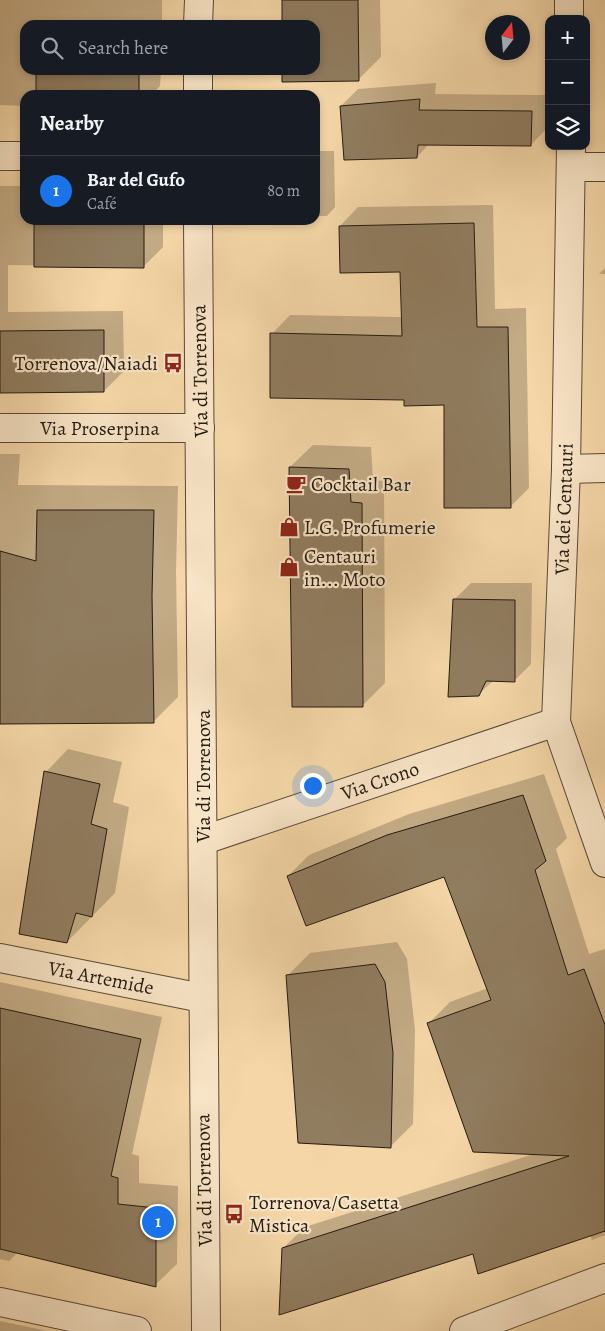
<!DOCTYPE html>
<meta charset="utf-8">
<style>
body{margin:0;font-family:Alegreya,serif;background:#242831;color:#f1f3f6}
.controls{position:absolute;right:15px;top:15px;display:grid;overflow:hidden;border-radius:10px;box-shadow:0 2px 8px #0003}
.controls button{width:45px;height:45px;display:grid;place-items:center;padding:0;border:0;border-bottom:1px solid #363941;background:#171b24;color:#f1f3f6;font:25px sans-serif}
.compass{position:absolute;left:485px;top:15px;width:45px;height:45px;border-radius:50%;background:#171b24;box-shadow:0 2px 8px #0003;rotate:16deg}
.you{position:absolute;left:312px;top:785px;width:18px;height:18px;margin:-12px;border:4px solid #fff;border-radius:50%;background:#1a73e8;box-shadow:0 0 0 8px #1a73e833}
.badge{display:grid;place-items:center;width:32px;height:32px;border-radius:50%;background:#1a73e8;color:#fff;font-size:16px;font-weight:700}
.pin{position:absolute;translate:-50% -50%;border:2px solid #fff;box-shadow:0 1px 5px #0006}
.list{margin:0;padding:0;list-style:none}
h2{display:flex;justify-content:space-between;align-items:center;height:65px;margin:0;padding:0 20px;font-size:21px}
h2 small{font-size:16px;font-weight:400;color:#9ea1a6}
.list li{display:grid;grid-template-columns:32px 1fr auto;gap:15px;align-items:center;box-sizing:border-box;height:70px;padding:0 20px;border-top:1px solid #363941}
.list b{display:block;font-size:19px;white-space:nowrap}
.list p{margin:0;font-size:16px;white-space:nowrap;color:#9ea1a6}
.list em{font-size:16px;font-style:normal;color:#9ea1a6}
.icon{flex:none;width:28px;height:28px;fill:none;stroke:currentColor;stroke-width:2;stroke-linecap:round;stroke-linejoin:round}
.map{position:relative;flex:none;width:605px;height:1331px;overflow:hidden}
.search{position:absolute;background:#171b24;box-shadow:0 2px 8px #0003;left:20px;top:20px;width:300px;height:55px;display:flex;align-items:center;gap:12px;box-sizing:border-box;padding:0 18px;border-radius:15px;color:#9ea1a6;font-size:19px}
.panel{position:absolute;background:#171b24;box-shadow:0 2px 8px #0003;left:20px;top:90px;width:300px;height:135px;border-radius:15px}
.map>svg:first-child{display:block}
</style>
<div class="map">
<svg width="605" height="1331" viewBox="0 0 605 1331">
<rect width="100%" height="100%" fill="#f4d6a7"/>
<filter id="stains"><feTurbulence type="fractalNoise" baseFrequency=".004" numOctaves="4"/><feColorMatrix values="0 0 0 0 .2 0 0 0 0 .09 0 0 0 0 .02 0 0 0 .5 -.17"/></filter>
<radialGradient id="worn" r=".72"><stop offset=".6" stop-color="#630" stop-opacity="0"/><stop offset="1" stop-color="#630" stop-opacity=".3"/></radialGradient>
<g fill="#0003">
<polygon points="0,0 162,0 162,25 25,25 25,70 161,70 160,86 151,95 25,95 25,106 0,105"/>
<polygon points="283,0 380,0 381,57 358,80 284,70 315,70 315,25 283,25"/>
<polygon points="436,83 435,94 548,95 547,128 531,145 429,144 417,157 341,106 358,89"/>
<polygon points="315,151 334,151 335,207 327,216 315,216"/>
<polygon points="0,186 25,186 25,220 163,220 163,247 143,267 8,265 8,312 123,311 124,371 104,391 0,392"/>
<polygon points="493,205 495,309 526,308 529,488 510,507 445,404 405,399 272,334 290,315 402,317 401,271 340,226 358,207"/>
<polygon points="605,268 605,274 599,274"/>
<polygon points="313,445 371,447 373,480 384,481 385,683 362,706 290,467"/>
<polygon points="0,454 20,454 18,485 178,486 176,571 178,697 154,721 0,723"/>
<polygon points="471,583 532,583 531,664 514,681 494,680 478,695 454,600"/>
<polygon points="68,749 122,762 113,802 129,807 115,893 67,942 46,772"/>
<polygon points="544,774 567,838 556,849 589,954 605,949 605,1235 592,1240 590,1235 473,1252 283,1248 305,1227 534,1154 429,1023 450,1002 488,988 444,875 288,876 309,855 409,814"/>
<polygon points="397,942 407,959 415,1030 413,1124 391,1146 287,976 310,953"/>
<polygon points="0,982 162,1017 132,1154 139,1156 139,1183 178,1186 177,1264 155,1285 18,1252 9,1261 0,1259"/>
<polygon points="0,1321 47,1331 0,1331"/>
</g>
<g fill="#907c5f" stroke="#241b12">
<polygon points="282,0 358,0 359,81 282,82 282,70 315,70 315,25 282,25"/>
<polygon points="38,21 140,24 140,25 37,25"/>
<rect x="36" y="70" width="103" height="25"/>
<polygon points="420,99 419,110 532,111 531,146 418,145 417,158 344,160 340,106"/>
<polygon points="34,220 144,220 144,268 34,267"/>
<polygon points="474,223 477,327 508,327 511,508 444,508 444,405 404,406 404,400 270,398 270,333 402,336 400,272 340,273 339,226"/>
<polygon points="104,330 104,392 0,393 0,331"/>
<polygon points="289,467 349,469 351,502 362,503 363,707 292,707"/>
<polygon points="37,510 154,510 152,596 154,723 0,724 0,551 36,561"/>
<polygon points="453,599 515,600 515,682 486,681 479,696 448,697"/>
<polygon points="44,771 100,784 91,824 107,829 92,917 76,913 67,943 19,934"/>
<polygon points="523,795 546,861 535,870 568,975 584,969 605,1025 605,1231 478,1274 473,1254 279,1315 282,1248 569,1156 473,1152 427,1023 491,1000 444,877 306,926 287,876 387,835"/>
<polygon points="375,964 385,982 393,1053 391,1148 298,1143 286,975"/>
<polygon points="0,1008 141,1039 111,1176 118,1178 118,1204 156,1208 156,1287 0,1249"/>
</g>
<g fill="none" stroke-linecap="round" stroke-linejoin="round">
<defs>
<g id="minor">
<polyline points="569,0 569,19"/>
<polyline points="571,146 566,469 556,722 605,863"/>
<polyline points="0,156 25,156"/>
<polyline points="571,167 605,167"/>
<polyline points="0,428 200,428"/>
<polyline points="566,469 605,468"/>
<polyline points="204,840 556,722"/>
<polyline points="0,958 202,998"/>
<polyline points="0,1302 137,1331"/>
<polyline points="464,1331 605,1278"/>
</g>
<g id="tertiary">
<polyline points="198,25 199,0"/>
<polyline points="198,95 198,70"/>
<polyline points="198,220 206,1331"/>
</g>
</defs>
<use href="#minor" stroke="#584a37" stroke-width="30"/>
<use href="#tertiary" stroke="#584a37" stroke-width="30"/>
<use href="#minor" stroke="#f8e4c6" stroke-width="28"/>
<use href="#tertiary" stroke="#f8e4c6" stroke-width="28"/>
</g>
<defs>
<symbol id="bus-bare" viewBox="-9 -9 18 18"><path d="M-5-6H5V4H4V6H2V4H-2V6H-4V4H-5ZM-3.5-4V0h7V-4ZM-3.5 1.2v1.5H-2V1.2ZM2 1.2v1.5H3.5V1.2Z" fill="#8f2418" stroke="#f8e4c6" stroke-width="2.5" paint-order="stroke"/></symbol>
<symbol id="cafe-bare" viewBox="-9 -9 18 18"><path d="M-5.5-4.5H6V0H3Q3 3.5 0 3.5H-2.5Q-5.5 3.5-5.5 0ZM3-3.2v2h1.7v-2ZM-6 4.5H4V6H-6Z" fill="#8f2418" stroke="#f8e4c6" stroke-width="2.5" paint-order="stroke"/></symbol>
<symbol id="shop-bare" viewBox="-9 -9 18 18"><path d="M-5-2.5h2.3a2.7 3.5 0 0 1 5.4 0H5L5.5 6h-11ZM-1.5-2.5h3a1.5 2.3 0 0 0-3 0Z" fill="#8f2418" stroke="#f8e4c6" stroke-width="2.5" paint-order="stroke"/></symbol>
</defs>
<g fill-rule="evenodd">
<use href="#bus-bare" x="159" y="349" width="28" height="28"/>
<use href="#cafe-bare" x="282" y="470" width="28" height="28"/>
<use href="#shop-bare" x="275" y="513" width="28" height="28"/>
<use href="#shop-bare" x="275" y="553" width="28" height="28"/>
<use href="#bus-bare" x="220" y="1200" width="28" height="28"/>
</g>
<g text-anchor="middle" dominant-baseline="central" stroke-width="4.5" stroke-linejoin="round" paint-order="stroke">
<g font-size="20" fill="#241b12" stroke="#f8e4c6" text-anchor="start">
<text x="158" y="363" text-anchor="end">Torrenova/Naiadi</text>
<text x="311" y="484">Cocktail Bar</text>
<text x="304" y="527">L.G. Profumerie</text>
<text x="304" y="556">Centauri<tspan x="304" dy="23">in... Moto</tspan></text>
<text x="249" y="1202">Torrenova/Casetta<tspan x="249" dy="23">Mistica</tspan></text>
</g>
<g font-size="20" fill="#241b12" stroke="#f8e4c6">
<text transform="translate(200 371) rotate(-91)">Via di Torrenova</text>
<text x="100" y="428">Via Proserpina</text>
<text transform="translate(564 509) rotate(-88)">Via dei Centauri</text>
<text transform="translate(203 776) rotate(-90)">Via di Torrenova</text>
<text transform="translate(380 781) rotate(-19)">Via Crono</text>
<text transform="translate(101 978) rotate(11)">Via Artemide</text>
<text transform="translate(204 1180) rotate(-91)">Via di Torrenova</text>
</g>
</g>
<rect width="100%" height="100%" filter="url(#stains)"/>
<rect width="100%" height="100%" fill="url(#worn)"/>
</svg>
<div class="controls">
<button>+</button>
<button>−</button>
<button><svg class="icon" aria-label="layers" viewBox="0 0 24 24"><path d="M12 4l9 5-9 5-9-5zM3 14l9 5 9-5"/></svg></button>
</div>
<svg class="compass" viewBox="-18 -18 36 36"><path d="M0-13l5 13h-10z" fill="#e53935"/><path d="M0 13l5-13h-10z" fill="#9ea1a6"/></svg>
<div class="you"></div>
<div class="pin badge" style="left:158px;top:1222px">1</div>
<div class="search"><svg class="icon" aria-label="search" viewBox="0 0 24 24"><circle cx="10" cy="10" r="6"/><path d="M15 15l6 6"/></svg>Search here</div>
<section class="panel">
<h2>Nearby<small></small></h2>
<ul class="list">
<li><span class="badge">1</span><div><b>Bar del Gufo</b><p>Café</p></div><em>80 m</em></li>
</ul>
</section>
</div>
